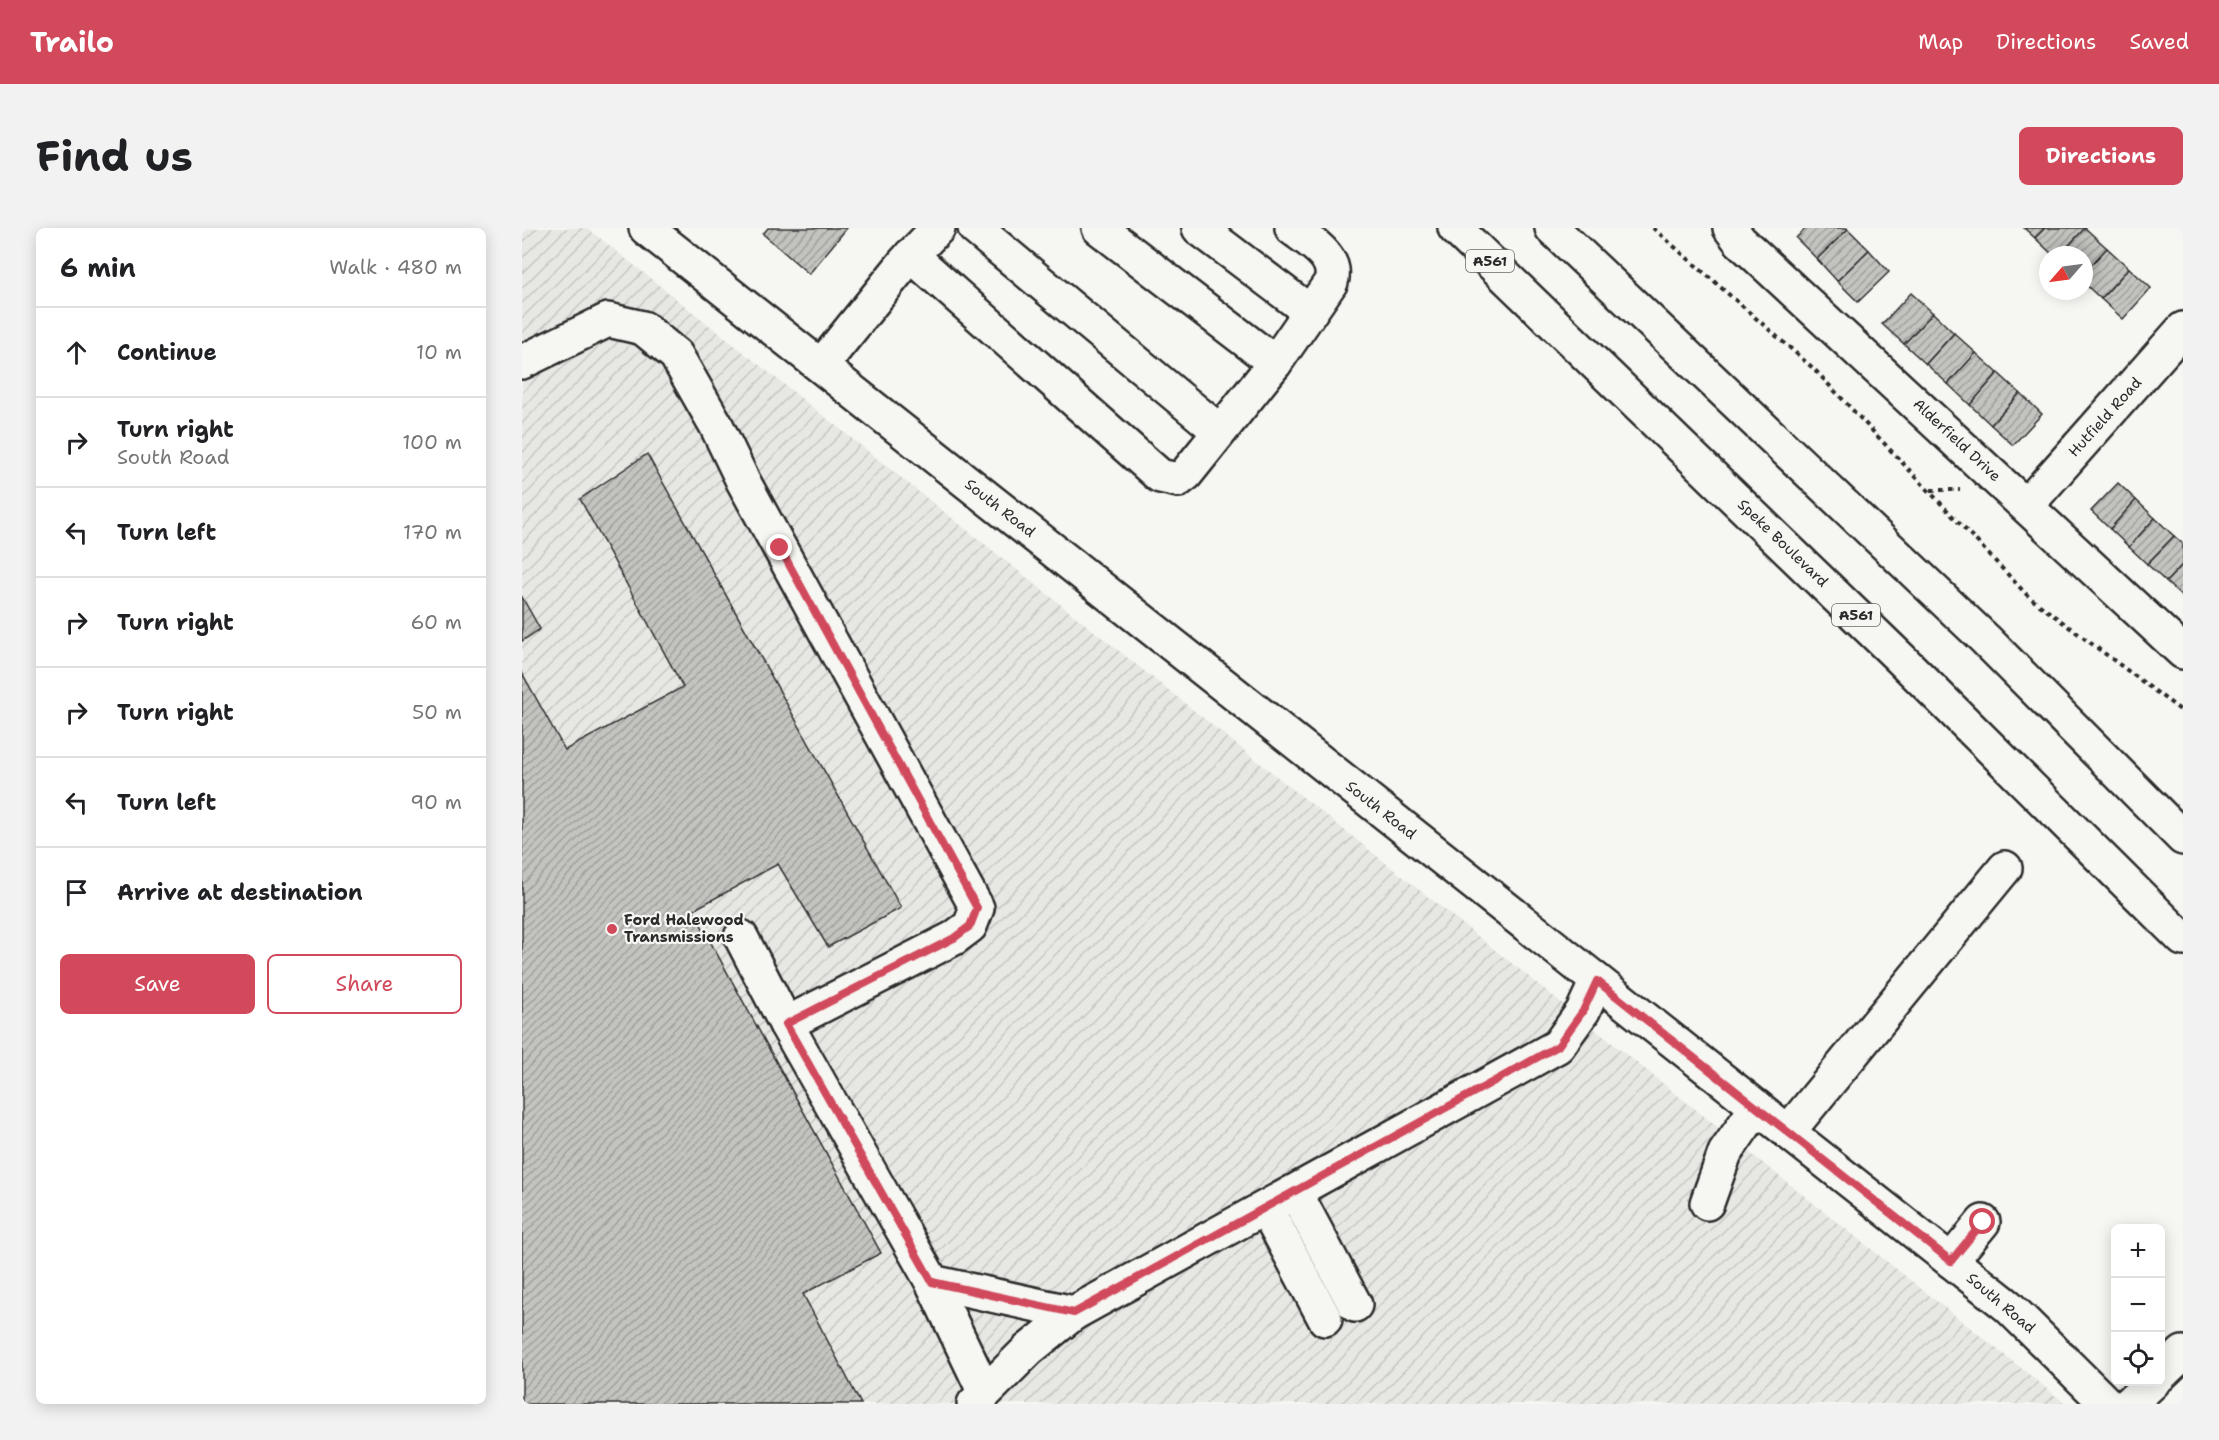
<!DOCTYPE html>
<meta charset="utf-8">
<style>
body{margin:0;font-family:"Shantell Sans",sans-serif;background:#f2f2f2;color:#202124}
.controls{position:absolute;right:18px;bottom:18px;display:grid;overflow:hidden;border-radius:9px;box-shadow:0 3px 15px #0003}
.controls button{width:54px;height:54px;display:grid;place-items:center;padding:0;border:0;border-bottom:2px solid #e0e0e0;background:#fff;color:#202124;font:30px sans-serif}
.compass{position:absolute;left:1517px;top:18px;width:54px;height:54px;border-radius:50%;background:#fff;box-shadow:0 3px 15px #0003;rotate:242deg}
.stop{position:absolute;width:18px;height:18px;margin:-14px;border:4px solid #d1495b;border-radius:50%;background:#fff}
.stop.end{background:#d1495b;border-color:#fff;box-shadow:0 2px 6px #0008}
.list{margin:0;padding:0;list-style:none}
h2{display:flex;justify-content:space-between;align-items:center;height:78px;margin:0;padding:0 24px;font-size:26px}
h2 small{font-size:20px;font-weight:400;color:#757577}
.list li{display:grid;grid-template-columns:39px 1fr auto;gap:18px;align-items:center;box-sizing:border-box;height:90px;padding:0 24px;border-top:2px solid #e0e0e0}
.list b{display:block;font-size:22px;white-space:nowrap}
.list p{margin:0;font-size:20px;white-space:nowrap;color:#757577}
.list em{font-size:20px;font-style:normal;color:#757577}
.actions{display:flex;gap:12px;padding:18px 24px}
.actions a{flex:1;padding:14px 0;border:2px solid #d1495b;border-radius:9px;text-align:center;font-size:21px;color:#d1495b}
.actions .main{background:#d1495b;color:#fff}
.icon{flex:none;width:33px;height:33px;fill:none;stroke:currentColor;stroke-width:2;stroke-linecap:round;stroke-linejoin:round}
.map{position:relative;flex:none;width:1661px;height:1176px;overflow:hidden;border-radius:9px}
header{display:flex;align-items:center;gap:36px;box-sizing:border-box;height:84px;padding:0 30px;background:#d1495b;color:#fff}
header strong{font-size:28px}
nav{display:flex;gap:33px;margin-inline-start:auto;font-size:21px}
.intro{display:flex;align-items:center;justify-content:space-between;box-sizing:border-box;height:144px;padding:0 36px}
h1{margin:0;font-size:42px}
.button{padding:15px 27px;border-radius:9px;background:#d1495b;color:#fff;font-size:21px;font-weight:700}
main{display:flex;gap:36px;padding:0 36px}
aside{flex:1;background:#fff;border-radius:9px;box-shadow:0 3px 15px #0003}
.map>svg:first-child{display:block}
</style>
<header>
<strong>Trailo</strong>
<nav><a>Map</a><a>Directions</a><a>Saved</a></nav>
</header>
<div class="intro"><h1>Find us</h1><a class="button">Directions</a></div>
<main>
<aside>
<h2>6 min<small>Walk · 480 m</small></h2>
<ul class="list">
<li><svg class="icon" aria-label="ahead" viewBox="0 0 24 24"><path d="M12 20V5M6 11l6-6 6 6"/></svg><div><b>Continue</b></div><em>10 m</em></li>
<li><svg class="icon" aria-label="right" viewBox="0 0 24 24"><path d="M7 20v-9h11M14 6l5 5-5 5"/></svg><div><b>Turn right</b><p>South Road</p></div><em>100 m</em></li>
<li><svg class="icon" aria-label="left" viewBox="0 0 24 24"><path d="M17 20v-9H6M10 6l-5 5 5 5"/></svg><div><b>Turn left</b></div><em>170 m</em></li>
<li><svg class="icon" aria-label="right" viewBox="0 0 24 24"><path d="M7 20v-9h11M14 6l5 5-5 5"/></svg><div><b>Turn right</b></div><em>60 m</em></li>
<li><svg class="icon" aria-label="right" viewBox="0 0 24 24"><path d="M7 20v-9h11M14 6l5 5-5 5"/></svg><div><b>Turn right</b></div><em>50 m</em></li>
<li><svg class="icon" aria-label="left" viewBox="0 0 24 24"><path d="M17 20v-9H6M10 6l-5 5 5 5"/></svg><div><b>Turn left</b></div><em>90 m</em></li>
<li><svg class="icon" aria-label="arrive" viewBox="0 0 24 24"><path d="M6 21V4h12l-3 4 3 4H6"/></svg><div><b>Arrive at destination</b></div></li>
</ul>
<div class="actions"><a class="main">Save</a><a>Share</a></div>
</aside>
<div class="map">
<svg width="1661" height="1176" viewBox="0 0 1661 1176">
<defs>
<pattern id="industrial-furrows" width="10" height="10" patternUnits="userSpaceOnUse" patternTransform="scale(1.5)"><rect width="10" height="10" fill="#e7e7e3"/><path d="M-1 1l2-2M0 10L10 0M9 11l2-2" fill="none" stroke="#c6c6c3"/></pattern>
<pattern id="building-hatch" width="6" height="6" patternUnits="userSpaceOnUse" patternTransform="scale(1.5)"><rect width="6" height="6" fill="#c3c3c0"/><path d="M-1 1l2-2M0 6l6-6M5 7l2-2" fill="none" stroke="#9f9f9c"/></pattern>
</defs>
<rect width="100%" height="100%" fill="#f6f6f2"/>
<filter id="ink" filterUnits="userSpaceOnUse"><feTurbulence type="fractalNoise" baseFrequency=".0167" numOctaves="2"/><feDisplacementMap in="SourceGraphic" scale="12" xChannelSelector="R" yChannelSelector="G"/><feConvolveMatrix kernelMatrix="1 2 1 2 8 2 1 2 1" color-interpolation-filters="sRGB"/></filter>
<g filter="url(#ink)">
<polygon fill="url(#industrial-furrows)" points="0,0 65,0 1544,1176 0,1176"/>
<g fill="url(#building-hatch)" stroke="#2b2b2b" stroke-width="1.5">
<polygon points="246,0 325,0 287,46 241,6"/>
<polygon points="1284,0 1325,0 1326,1 1295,31 1274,10"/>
<polygon points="1502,0 1523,0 1513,10"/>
<polygon points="1523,0 1563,0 1538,27 1531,27 1513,10"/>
<polygon points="1563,0 1585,20 1562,45 1562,27 1538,27"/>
<polygon points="1326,1 1347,22 1315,53 1295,31"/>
<polygon points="1585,20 1607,40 1579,71 1562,55 1562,45"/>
<polygon points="1347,22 1367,44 1336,74 1315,53"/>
<polygon points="1607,40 1629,60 1601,91 1579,71"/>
<polygon points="1389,65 1411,85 1382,116 1360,96"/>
<polygon points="1411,85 1432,105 1404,136 1382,116"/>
<polygon points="1432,105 1454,125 1426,156 1404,136"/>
<polygon points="1454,125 1476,145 1448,177 1426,156"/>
<polygon points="1476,145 1498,165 1469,197 1448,177"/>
<polygon points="1498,165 1520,186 1491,217 1469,197"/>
<polygon points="125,226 379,680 306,719 256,636 171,682 359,1025 281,1066 339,1176 0,1176 0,445 43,522 161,459 58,271"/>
<polygon points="1596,255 1614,272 1588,301 1569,283"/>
<polygon points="1614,272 1633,290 1607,319 1588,301"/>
<polygon points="1633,290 1652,308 1625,336 1607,319"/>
<polygon points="1652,308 1661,316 1661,336 1644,354 1625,336"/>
<polygon points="1661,336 1661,370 1644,354"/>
<polygon points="0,369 18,401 0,413"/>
</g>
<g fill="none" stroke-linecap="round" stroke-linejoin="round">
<defs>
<g id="minor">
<polyline points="124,0 1486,1078 1585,1176"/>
<polyline points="453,0 697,203"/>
<polyline points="577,0 753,135"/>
<polyline points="677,0 788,84"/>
<polyline points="1208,0 1218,13 1661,424"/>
<path d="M389 27 638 248 656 252 664 246 753 135 809 54C817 29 787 13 770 0"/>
<polyline points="0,134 86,92 121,100 154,127 194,197 221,253 455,680 448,698 432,710 264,796"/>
<polyline points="299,138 383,34 416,0"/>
<polyline points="1505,277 1661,101"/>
<polyline points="219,709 264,796 410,1054 552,1085"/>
<polyline points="1266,904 1483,640"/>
<polyline points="773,964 833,1077"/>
<polyline points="1185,975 1203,925 1235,879"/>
<polyline points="744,980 803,1091"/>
<polyline points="1429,1033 1461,994"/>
<polyline points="410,1054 462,1163"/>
<polyline points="452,1176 506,1122 552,1085 1036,818 1061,783 1075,753"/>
</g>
<g id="highway">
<polyline points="933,0 1378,430 1661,711"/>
<polyline points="1030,0 1463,411 1661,610"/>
<polyline points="1638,1147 1661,1125"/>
<polyline points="1607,1176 1631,1154"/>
</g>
</defs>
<use href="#minor" stroke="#2b2b2b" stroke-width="38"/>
<use href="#highway" stroke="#2b2b2b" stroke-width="38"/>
<g stroke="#2b2b2b" stroke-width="4" stroke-dasharray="4.5 4.5" stroke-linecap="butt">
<polyline points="1131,0 1292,141 1507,369 1661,484"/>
<polyline points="1409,262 1438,262"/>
</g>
<use href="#minor" stroke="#f6f6f2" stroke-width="33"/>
<use href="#highway" stroke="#f6f6f2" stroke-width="33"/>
</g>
</g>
<g fill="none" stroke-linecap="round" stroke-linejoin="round" filter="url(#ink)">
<polyline stroke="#d1495b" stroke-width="8" points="258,320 455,680 448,698 432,710 264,796 410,1054 552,1085 1036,818 1061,783 1075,753 1429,1033 1461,994"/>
</g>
<circle fill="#d1495b" stroke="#f6f6f2" stroke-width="2" cx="90" cy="701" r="6"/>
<g text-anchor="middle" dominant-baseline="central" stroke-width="4.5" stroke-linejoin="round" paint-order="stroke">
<g fill="#f6f6f2" stroke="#686867" stroke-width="1.5">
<rect x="944" y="22" width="48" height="22" rx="4.5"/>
<rect x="1310" y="376" width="48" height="22" rx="4.5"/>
</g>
<g font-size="14" font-weight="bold" fill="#2b2b2b">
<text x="968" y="33">A561</text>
<text x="1334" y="387">A561</text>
</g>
<g font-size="15" fill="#2b2b2b" stroke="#f6f6f2">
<text transform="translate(1583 189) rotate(-48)">Hutfield Road</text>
<text transform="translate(1435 212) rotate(43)">Alderfield Drive</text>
<text transform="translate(478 280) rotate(38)">South Road</text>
<text transform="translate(1261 315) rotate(44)">Speke Boulevard</text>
<text transform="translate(859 582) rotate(38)">South Road</text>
<text transform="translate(1479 1075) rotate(40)">South Road</text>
</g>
<g font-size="15" font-weight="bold" fill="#2b2b2b" stroke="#f6f6f2" text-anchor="start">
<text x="102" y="692">Ford Halewood<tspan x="102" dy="17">Transmissions</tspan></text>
</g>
</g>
</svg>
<div class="controls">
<button>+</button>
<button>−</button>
<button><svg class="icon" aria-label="locate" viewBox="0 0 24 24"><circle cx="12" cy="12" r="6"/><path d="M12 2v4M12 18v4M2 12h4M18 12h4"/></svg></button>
</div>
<svg class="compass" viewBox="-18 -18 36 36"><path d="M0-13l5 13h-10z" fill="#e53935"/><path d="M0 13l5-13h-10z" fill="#757577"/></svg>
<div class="stop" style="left:1461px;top:994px"></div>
<div class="stop end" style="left:258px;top:320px"></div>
</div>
</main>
